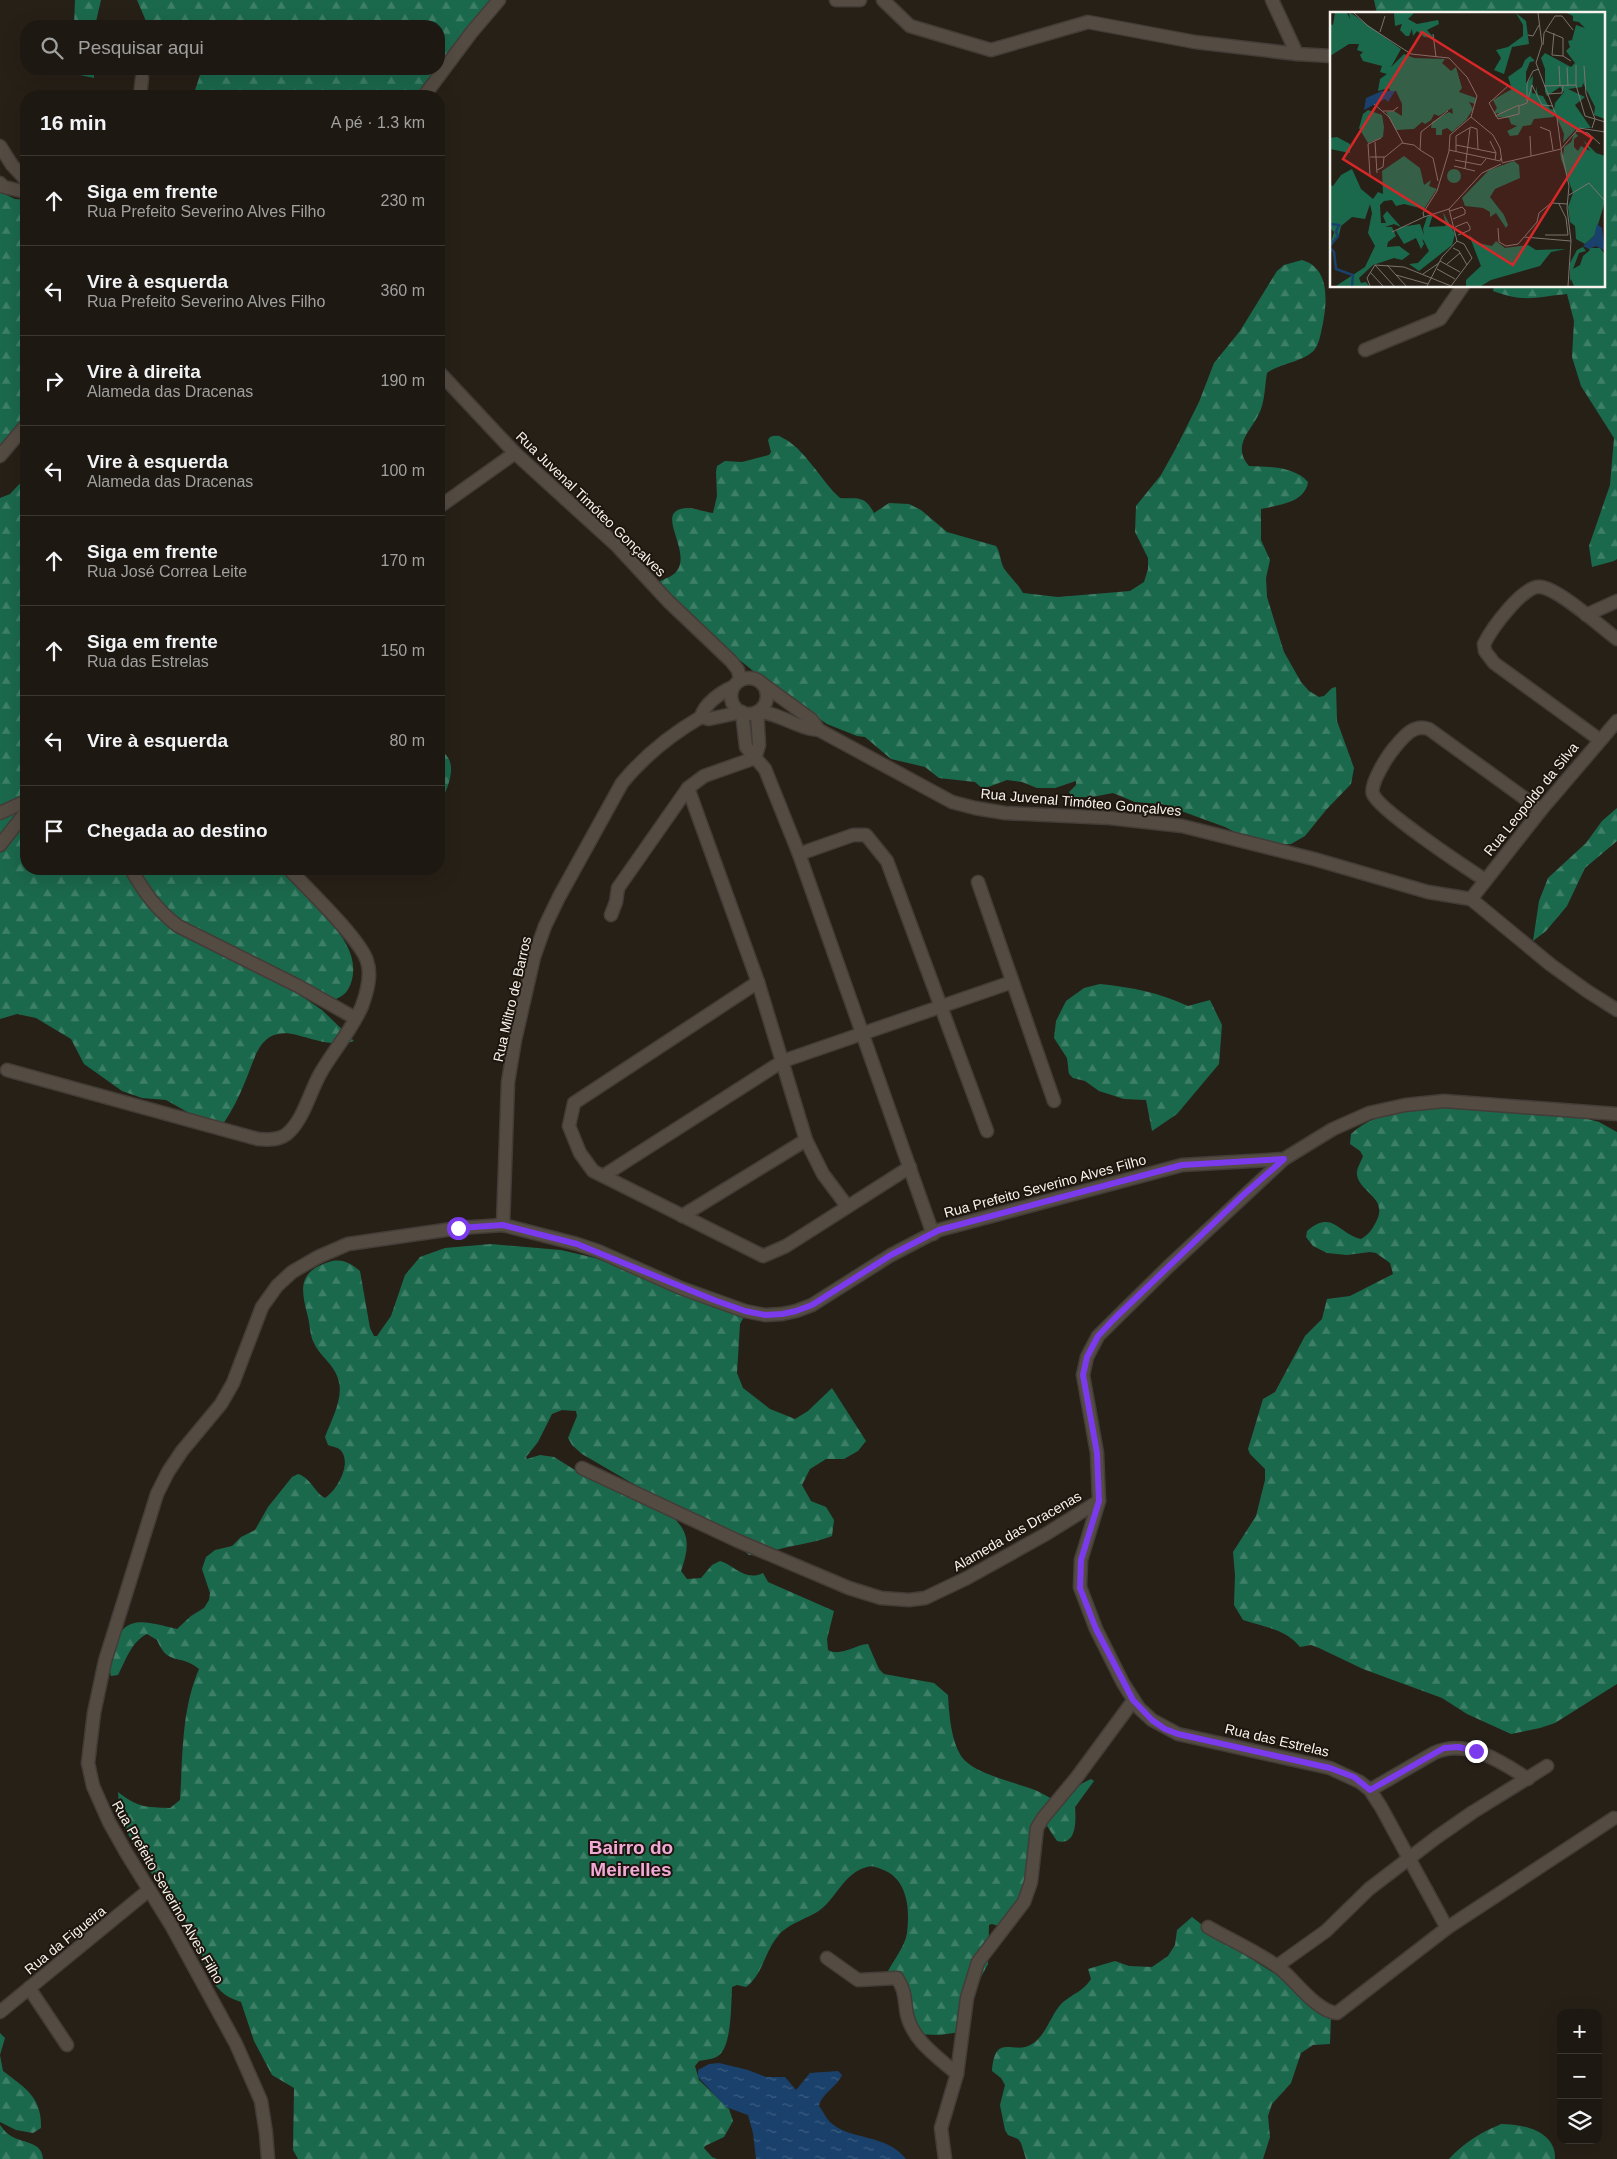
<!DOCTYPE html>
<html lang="pt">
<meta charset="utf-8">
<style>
body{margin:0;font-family:Helvetica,sans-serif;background:#25211a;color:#f1f3f6}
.controls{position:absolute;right:15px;bottom:15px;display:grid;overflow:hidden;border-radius:10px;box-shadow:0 5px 20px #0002}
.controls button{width:45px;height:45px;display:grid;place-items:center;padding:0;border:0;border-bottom:1px solid #3b3731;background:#1d1811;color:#f1f3f6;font:25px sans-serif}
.stop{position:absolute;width:15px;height:15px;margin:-11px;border:4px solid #7c3aed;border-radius:50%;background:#fff}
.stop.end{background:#7c3aed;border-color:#fff;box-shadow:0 1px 5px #0008}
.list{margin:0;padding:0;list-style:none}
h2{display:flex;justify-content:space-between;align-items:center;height:65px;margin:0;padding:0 20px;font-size:21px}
h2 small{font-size:16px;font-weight:400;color:#a0a09f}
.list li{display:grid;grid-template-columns:32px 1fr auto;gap:15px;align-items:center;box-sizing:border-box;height:90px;padding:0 20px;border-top:1px solid #3b3731}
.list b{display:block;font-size:19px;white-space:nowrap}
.list p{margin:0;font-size:16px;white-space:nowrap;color:#a0a09f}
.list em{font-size:16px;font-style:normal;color:#a0a09f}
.icon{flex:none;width:28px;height:28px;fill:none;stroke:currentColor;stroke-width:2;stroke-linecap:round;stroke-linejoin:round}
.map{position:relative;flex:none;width:1617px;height:2159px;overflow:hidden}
.search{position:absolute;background:#1d1811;box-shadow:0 5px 20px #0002;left:20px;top:20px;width:425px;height:55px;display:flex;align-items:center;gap:12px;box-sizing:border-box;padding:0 18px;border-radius:20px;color:#a0a09f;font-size:19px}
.panel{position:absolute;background:#1d1811;box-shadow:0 5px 20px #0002;left:20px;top:90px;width:425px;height:785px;border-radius:20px}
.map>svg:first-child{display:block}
</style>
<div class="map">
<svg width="1617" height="2159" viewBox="0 0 1617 2159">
<defs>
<pattern id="forest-firs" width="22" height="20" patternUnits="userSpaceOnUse" patternTransform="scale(1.25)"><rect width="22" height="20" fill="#1b694d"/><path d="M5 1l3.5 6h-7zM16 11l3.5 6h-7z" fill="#3d7f67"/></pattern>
<pattern id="water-ripples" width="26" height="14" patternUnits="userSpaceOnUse" patternTransform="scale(1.25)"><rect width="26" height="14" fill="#1a416c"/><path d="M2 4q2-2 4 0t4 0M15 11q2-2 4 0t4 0" fill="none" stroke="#3c5d81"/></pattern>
</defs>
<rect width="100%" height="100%" fill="#272017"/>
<g fill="url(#forest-firs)">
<polygon points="75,0 101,0 95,26 74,26"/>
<polygon points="137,0 501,0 456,55 450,72 422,96 193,96 202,69 439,69 439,26 144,26 146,21"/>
<path d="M1374 0H1617V559L1614 561 1592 567 1589 546 1610 485 1614 438 1581 386 1572 357 1574 321 1567 294C1535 297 1526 303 1493 291L1494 286H1603V14H1377Z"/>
<polygon points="74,69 94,69 94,78 75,74"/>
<polygon points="0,192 15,199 26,200 26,418 0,446"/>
<path d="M1302 260C1330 268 1327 301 1323 323 1321 331 1320 342 1315 349 1305 362 1280 363 1267 373 1265 384 1265 398 1261 409 1254 429 1230 444 1249 466 1268 467 1294 466 1308 482 1305 503 1278 505 1261 509V540L1270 560 1266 578 1267 597 1284 652 1301 682 1309 691 1319 697 1324 696 1332 688 1336 687 1337 721 1354 768 1351 784 1326 810 1305 836 1291 844 1275 845 1246 838 1225 827 1162 804 1135 802 1113 793 1092 797H1072L1069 792 1076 785V781L1055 788H1037L1022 782 1007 780 983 789 975 782 939 778 925 767 891 759 865 737 857 736 827 724 779 692 705 632 679 607 659 582C664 579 673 576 676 572 694 551 651 510 687 508 695 508 705 512 713 513L717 496 716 472 717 466 725 461 742 462 769 455 771 452 768 440 770 437C773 436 778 435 781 437 804 447 821 481 840 498 859 499 864 495 874 513L889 503 909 504 921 510 947 532 996 546C1001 553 1000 563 1005 570 1011 578 1018 584 1023 593L1058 597 1130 591 1144 582 1148 569V558L1135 532 1136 506 1161 475 1176 448 1199 402 1214 363 1240 331 1277 271 1284 265Z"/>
<path d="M26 477V869H297C297 874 297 880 299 884 317 914 364 943 351 983 348 991 345 995 336 999L291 989 322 1010 354 1041C334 1047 316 1040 297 1035 260 1026 256 1056 245 1082 239 1097 232 1111 223 1124L189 1113 166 1100 142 1098 122 1091 84 1064 71 1039 36 1018 17 1014 0 1019V498L10 494Z"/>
<path d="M439 746C442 751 449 757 450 762 454 774 446 794 439 803Z"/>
<polygon points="1617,808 1617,841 1585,868 1567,906 1546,931 1533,941 1539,901 1548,878 1586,843 1602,821"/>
<path d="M1100 984C1131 987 1160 993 1188 1006L1210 1000 1222 1025 1219 1064 1177 1114 1152 1131 1146 1100 1124 1099 1099 1091 1085 1081 1073 1078 1069 1074 1067 1058 1054 1038 1056 1021 1066 1001 1084 988Z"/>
<path d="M1458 1105 1581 1117 1599 1122 1617 1132V1684L1555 1723 1540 1728 1511 1734 1467 1714 1442 1698 1363 1669 1319 1648 1311 1645 1300 1647C1286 1629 1264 1627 1243 1620L1234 1605 1235 1575 1233 1552 1256 1516 1265 1480V1469L1250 1454 1248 1449 1263 1399 1275 1392 1305 1336 1322 1319 1327 1299 1350 1296 1393 1274 1390 1263 1376 1253 1370 1252 1347 1255 1327 1253 1313 1246 1306 1237 1307 1231C1333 1209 1338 1234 1361 1239 1368 1235 1372 1230 1376 1222 1389 1198 1360 1193 1357 1175 1356 1169 1361 1162 1363 1156L1360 1151 1350 1144 1351 1134C1378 1108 1423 1110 1458 1105Z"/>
<path d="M491 1244 561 1250 595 1258 746 1313 740 1324 737 1373 743 1388 770 1409 795 1419 808 1411 832 1388 866 1441 858 1451 844 1459H826L810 1469 802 1485 811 1501 826 1507 834 1520 832 1536C811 1544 790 1545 769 1552L767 1556 749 1555 738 1545 582 1454 572 1445 568 1438 577 1416 576 1411 562 1410 552 1414 538 1442 526 1457 527 1459 540 1455 554 1457 583 1475 671 1516C691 1532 689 1548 681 1571L687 1579 701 1578 712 1565 720 1561C734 1565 745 1582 763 1573L768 1582 834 1611 827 1639 828 1650C841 1657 854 1645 868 1644L879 1669 884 1674 934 1683 948 1695C949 1714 951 1740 961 1756 973 1774 1015 1782 1035 1790 1042 1793 1049 1797 1055 1801 1069 1796 1078 1784 1091 1779L1094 1781 1075 1807C1076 1820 1077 1846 1057 1841L1045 1823 1035 1856 1006 1928 992 1924 989 1925 988 1964 973 1992 960 2032 940 2035 913 2034 908 2024 910 1990C903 1982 892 1980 888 1971 894 1960 905 1946 907 1933 910 1909 908 1878 881 1869 876 1867 872 1865 867 1867 844 1873 837 1897 820 1910 807 1919 787 1924 778 1936 765 1951 763 1974 746 1987L737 1985 732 1987C731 2004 732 2047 718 2056 714 2059 704 2060 699 2061L695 2066 699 2080 729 2109 733 2121 724 2137 705 2146 704 2148 712 2157 717 2159H298L293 2150 294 2088 272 2075 254 2041 241 2002C229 1998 224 1995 216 1986 205 1971 202 1949 193 1933 168 1889 119 1845 118 1792 138 1808 146 1807 170 1808L180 1800C183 1756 181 1711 199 1669 180 1653 168 1667 157 1640L147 1634C131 1642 126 1660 118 1675L111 1676C108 1666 111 1659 113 1649 124 1611 148 1623 177 1629L191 1616 204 1608 209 1600 210 1593 202 1569 206 1557 215 1550 232 1546 241 1537 255 1530 268 1507 292 1477 298 1474C311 1478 314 1492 325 1498 337 1490 351 1465 342 1452 339 1447 333 1447 328 1445L325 1437C331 1421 343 1400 339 1382 335 1364 321 1358 314 1343 310 1336 310 1325 308 1317 301 1290 297 1272 329 1262 342 1258 350 1263 360 1271L370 1328 374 1336H377L391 1316 405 1275 420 1257 445 1248Z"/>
<path d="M1192 1917 1219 1938 1280 1977 1331 2016 1330 2044 1313 2045 1301 2053 1291 2083 1272 2104 1268 2116 1270 2137 1263 2159H1026L1021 2143 1018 2139 1008 2135 1005 2130 1000 2105 1005 2085 1001 2078 992 2071C995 2031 1014 2056 1032 2044 1046 2036 1051 2014 1062 2003 1072 1994 1084 1991 1091 1979L1088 1969 1115 1961 1129 1966 1152 1967 1168 1956 1175 1945 1177 1930Z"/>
<path d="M0 2033 5 2038 0 2055 3 2071C25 2088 42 2097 41 2128L33 2133 16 2130 0 2122Z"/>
<path d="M1501 2124C1523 2124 1556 2131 1555 2159H1449C1463 2143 1482 2132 1501 2124Z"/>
<path d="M0 2125C3 2128 5 2132 8 2134 21 2144 42 2140 43 2159H0Z"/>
</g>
<path fill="url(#water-ripples)" d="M719 2063 748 2070 766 2077H785L796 2090 810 2073 838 2071 842 2075C836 2088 822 2093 819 2106 823 2111 826 2118 830 2122 850 2141 886 2133 906 2159H756L753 2133 748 2115 726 2107 698 2077V2070L709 2064Z"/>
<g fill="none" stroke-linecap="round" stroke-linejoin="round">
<defs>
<g id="minor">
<polyline points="836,0 860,0"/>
<polyline points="883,0 910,26 991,50 1088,22 1195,42 1297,54"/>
<polyline points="1272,0 1297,54 1331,56"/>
<polyline points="140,96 142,78"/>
<polyline points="424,96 471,33 499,0"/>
<polyline points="0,146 12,165 26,180"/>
<polyline points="0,183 4,187 26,192"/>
<polyline points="1365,350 1440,319 1463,286"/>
<polyline points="439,372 515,453 616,545 668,601 731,661 738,670 740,679"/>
<polyline points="0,456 26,425"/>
<polyline points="439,507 515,453"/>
<polyline points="1586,615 1617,601"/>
<circle cx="749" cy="696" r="18"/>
<polyline points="764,685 812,720 819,730 952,802 975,808 1005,813 1110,818 1182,826 1314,859 1428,892 1471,899 1551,965 1587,991 1617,1010"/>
<path d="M701 717C704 704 721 692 733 687"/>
<path d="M1600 740 1494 663 1485 651 1484 644C1491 630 1523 584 1541 587 1559 589 1601 627 1617 639"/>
<path d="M755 758 759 745 757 712C779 712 797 729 819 730"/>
<polyline points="688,788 758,982 806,1140 823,1174 847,1206"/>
<polyline points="0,813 26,801"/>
<polyline points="0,845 26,812"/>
<polyline points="799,854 853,835 866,835 887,861 987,1131"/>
<path d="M131 869C144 892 157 910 178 926L298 986 355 1018"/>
<path d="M1485 880C1465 867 1379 810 1373 794 1369 784 1389 754 1395 747 1405 735 1414 724 1429 729L1541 810"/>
<polyline points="978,882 1054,1101"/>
<polyline points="1471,899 1541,810 1617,721"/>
<polyline points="611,915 616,902 618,888 688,788 704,776 755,758"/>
<polyline points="758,982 574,1103 569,1126 580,1153 593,1171 763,1256 786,1246 910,1167"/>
<path d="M7 1070 258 1139C270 1140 282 1140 290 1131 304 1117 310 1092 320 1074 333 1051 352 1030 362 1006 367 992 372 975 367 961 361 940 306 887 289 869"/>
<polyline points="603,1176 783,1061 1012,982"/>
<polyline points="682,1216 806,1140"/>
<path d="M503 1225 508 1082 515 1040 534 957 545 926 559 897 622 783C645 755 670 735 701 717L709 719 742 712 746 747 765 769 799 854 933 1234"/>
<polyline points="582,1468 738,1541 849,1588 881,1598 909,1600 925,1598 967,1578 1046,1534 1099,1501 1097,1453 1083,1375 1087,1357 1098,1336 1169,1266 1284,1159"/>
<polyline points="1099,1501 1081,1560 1080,1587 1096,1629 1123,1683 1139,1708 1152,1720 1178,1734 1330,1768 1360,1782 1370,1790 1381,1807 1447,1928"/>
<path d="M1370 1790 1434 1753C1465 1738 1501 1761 1528 1779"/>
<path d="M1208 1927C1232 1941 1261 1953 1282 1970 1296 1982 1318 2012 1337 2013L1447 1928 1614 1818"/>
<path d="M827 1958 858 1980 897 1978C906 1992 904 1999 907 2015 913 2041 938 2057 957 2074"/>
<polyline points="1277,1966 1326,1931 1369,1889 1437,1837 1473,1812 1547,1766"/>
<polyline points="29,1988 67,2045"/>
<polyline points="0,2012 149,1890"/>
<polyline points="268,2159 266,2133 261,2101 236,2044 171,1925 127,1854 109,1822 93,1786 88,1763 94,1713 105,1661 157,1494 168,1472 182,1451 221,1404 233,1383 262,1307 277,1286 292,1272 318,1257 348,1244 459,1228 503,1225 577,1244 598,1251 681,1288 745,1311 765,1315 782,1314 796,1311 812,1305 891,1255 939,1230 1182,1165 1284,1159 1333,1129 1369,1113 1405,1105 1444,1101 1617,1114"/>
<polyline points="945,2159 941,2128 957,2074 967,1998 978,1962 1024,1902 1031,1882 1037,1828 1043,1818 1077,1777 1133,1701"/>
</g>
</defs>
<use href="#minor" stroke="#433c37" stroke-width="15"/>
<use href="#minor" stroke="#544c43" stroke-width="12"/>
</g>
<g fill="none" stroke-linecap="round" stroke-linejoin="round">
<polyline stroke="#7c3aed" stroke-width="6" points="458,1228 503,1225 577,1244 714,1300 745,1311 765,1315 782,1314 796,1311 812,1305 891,1255 939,1230 1182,1165 1284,1159 1241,1197 1115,1318 1098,1336 1087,1357 1083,1375 1097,1453 1099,1501 1081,1560 1080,1588 1096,1629 1133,1700 1152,1720 1165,1729 1178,1734 1330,1768 1354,1777 1370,1790 1444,1748 1458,1747 1476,1751"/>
</g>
<g text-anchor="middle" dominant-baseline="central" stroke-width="4" stroke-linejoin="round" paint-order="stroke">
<g font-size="14" fill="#f8f3ed" stroke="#1d160e">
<text transform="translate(591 504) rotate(44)">Rua Juvenal Timóteo Gonçalves</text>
<text transform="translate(1531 799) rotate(-51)">Rua Leopoldo da Silva</text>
<text transform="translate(1081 802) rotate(5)">Rua Juvenal Timóteo Gonçalves</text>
<text transform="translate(512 999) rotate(-77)">Rua Miltro de Barros</text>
<text transform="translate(1045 1186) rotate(-15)">Rua Prefeito Severino Alves Filho</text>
<text transform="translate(1017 1531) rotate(-30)">Alameda das Dracenas</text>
<text transform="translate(1277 1740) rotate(13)">Rua das Estrelas</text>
<text transform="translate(168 1892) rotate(60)">Rua Prefeito Severino Alves Filho</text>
<text transform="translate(65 1940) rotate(-39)">Rua da Figueira</text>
</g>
<g font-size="19" font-weight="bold" fill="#f1aad7" stroke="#1d160e">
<text x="631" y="1847">Bairro do<tspan x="631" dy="22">Meirelles</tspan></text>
</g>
</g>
<g transform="translate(1330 12)">
<rect width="275" height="275" fill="#272017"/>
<path d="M5 1H17L20 7 19 1 24 3 71 37 61 55 74 42 84 46 115 47 112 51 121 59 126 55 132 76 129 80 146 86 145 92 139 90 143 97 136 108 122 120 117 116 112 118V123H106V116H101L102 110 119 100 123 102 122 96 109 104 104 102 101 108 95 112 92 110 84 117 66 118 56 100 64 99 72 104V92L66 79H60L59 76 48 79 50 67 57 62 50 60 52 54 33 49 30 43 33 40 27 38 29 32H19L0 44V12L3 13ZM64 1H84L78 7 87 12 108 8 109 12 97 18 104 26 94 25 87 19 83 24 82 17 79 24H76L70 18 72 12 65 14ZM186 1 196 9 199 32 182 35 174 62 164 58 171 46 166 38 178 35 193 24V13ZM237 1H275V107L264 103 265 95 253 71 252 75 238 77 255 85 245 93 261 116H247L233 131 234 122 224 99V105L204 107 201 113 193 114 188 123 180 124 177 119 187 114 181 112 179 106 167 105 169 101 163 102 167 96 163 88 182 77 178 65 192 55 195 48 200 44 205 49 200 50 196 60V72L203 64 202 81 206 82V74L208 83 213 84 220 97 224 98 225 91 234 80 230 75 217 84 215 80V57L211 46 215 41 241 55 245 51 236 39 240 35 238 29 242 28 246 13 255 16 249 10 243 9V4ZM38 98 52 103 54 115 53 125 38 131 29 116 33 102ZM245 120 248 124 244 127V135L248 139 251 134 260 139 253 128 266 141 275 144V189L265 223 255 232 246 227 245 214 240 210 238 195 243 181 231 147 230 139 233 144 234 135 241 130ZM7 125 20 132V141L0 137V126ZM74 144 90 156 94 173 101 168 99 174 107 177 94 197 74 192 66 194 62 188 54 189 50 193 51 211H56L53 204 57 199 71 215 90 212 94 223 93 217 97 205 103 202 99 215 116 214 113 200 125 222 122 233 89 259 79 252 88 251 99 239 94 229 92 227 94 232 91 237 86 226 74 232 66 219 71 215 64 212 55 215H62L66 224 58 230 57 235 69 234 80 242 72 248 64 246 43 253 29 266 31 271 36 270 39 274H6L35 255 45 234 38 221 42 201 40 192 35 207 22 205 11 214 9 223 0 234 4 220 0 216V173L3 174 11 163 22 157 31 177 43 187 48 180 53 182 52 159ZM184 149 189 153 190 166 165 177 160 185 174 203 178 213 176 216 166 201 160 205V200L153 196 135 194 132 186 159 158ZM117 164a7 7 0 1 1 14 0a7 7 0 1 1-14 0ZM139 223 148 231 162 234 166 229 175 236 198 233 206 238 236 237 221 240 210 254 161 268 151 274H136V268L151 254ZM253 235 256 239 249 241 243 257 250 253 253 244 260 238 258 236H270L274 241 275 274H244L241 267 240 269V251L247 238Z" fill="#1b694d"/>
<path d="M52 79H65L58 90 55 87 34 98 36 86ZM267 212 272 216 275 239 266 234 259 237 253 234 264 224Z" fill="#1a416c"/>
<path fill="none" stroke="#1a416c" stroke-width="2.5" d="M0 212 9 213 6 220 8 224 0 234M0 236 4 240 6 257 23 263 22 274"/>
<path fill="none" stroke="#7b746d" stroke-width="1" d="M24 1 38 14 81 42 119 46 137 65 147 84 141 105 120 123 119 139 107 179 93 201 94 205 119 197 152 161 171 152M208 1 212 32 206 51 227 106 231 136M216 19 233 26V44L241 49M50 20 55 4M224 21 222 43 233 44M103 22 106 45M198 23 203 24 209 13M213 33 214 21 225 4H232L243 18M246 53V73M229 54 230 73M254 54 256 82 265 107 262 116M237 55 238 74M178 74 159 91 168 107 189 102V94L197 91 202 73 212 93 223 94M214 74 246 73 255 104 275 110M218 82 232 81 233 74M197 89V71L203 59 209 57M44 92 59 105 73 131M53 99H63L68 95M165 104 189 93M141 105 163 123 170 136 172 150M210 115 220 119 223 138M246 119 258 121 270 132M200 124 201 144M160 129 166 141 165 148M45 130 47 161M126 133 166 141M119 138 170 149 171 146M126 140V124L141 115 147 117 148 137M40 145H55L72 131 84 133 90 138M125 148 151 153 156 147M172 151 231 137M124 154 145 159M135 157 140 116M47 158 53 155 54 145M40 163 38 132 51 126M108 169 103 146 90 138 91 120 118 99M239 183 259 171 275 189M120 199 132 195 135 198V202L123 207M125 215 137 210 140 215V218L128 223M168 216 169 230 176 234 188 232 194 225 241 229M62 220 94 205M215 223H238L236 206 229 192M195 224 207 210 209 201 221 191 238 192M123 236 129 239 137 253M110 249 130 260M117 252 130 241M45 253 74 255 121 274 142 246 134 232 127 229M45 253 64 274M57 253 76 274M107 257 125 267M40 260 53 274M93 262 109 251M66 263 98 272M40 274 37 266 45 253M97 274 112 245 127 229 119 197M238 274 241 229 237 196 239 174 231 137 249 116 275 120"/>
<path fill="#d62828" fill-opacity="0.15" stroke="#d62828" stroke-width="2.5" d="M92 20 262 126 183 253 13 147Z"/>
<rect width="275" height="275" fill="none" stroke="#f8f3ed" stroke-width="2.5"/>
</g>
</svg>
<div class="controls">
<button>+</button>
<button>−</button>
<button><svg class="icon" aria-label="layers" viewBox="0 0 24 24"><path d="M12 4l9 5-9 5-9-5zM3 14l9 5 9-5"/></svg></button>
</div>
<div class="stop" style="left:458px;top:1228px"></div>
<div class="stop end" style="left:1476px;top:1751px"></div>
<div class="search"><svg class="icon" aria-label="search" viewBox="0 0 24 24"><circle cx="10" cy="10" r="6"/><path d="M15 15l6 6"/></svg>Pesquisar aqui</div>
<section class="panel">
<h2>16 min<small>A pé · 1.3 km</small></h2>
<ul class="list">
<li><svg class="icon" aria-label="ahead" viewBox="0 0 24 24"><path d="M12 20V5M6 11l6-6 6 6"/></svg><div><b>Siga em frente</b><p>Rua Prefeito Severino Alves Filho</p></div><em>230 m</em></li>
<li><svg class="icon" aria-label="left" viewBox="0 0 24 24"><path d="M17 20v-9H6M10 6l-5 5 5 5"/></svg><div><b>Vire à esquerda</b><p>Rua Prefeito Severino Alves Filho</p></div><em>360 m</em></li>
<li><svg class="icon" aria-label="right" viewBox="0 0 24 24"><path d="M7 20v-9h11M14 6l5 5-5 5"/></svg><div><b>Vire à direita</b><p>Alameda das Dracenas</p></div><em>190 m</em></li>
<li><svg class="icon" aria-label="left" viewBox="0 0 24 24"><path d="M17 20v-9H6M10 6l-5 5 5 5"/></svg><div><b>Vire à esquerda</b><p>Alameda das Dracenas</p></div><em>100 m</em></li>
<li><svg class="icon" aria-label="ahead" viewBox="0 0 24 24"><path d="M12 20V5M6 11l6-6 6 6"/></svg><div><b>Siga em frente</b><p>Rua José Correa Leite</p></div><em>170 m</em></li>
<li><svg class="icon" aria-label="ahead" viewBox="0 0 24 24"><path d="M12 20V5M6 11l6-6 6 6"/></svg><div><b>Siga em frente</b><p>Rua das Estrelas</p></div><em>150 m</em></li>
<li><svg class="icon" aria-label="left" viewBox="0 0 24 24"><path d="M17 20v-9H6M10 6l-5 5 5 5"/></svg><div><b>Vire à esquerda</b></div><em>80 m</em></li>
<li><svg class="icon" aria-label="arrive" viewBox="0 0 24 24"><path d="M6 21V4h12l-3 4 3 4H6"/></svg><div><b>Chegada ao destino</b></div></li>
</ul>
</section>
</div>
